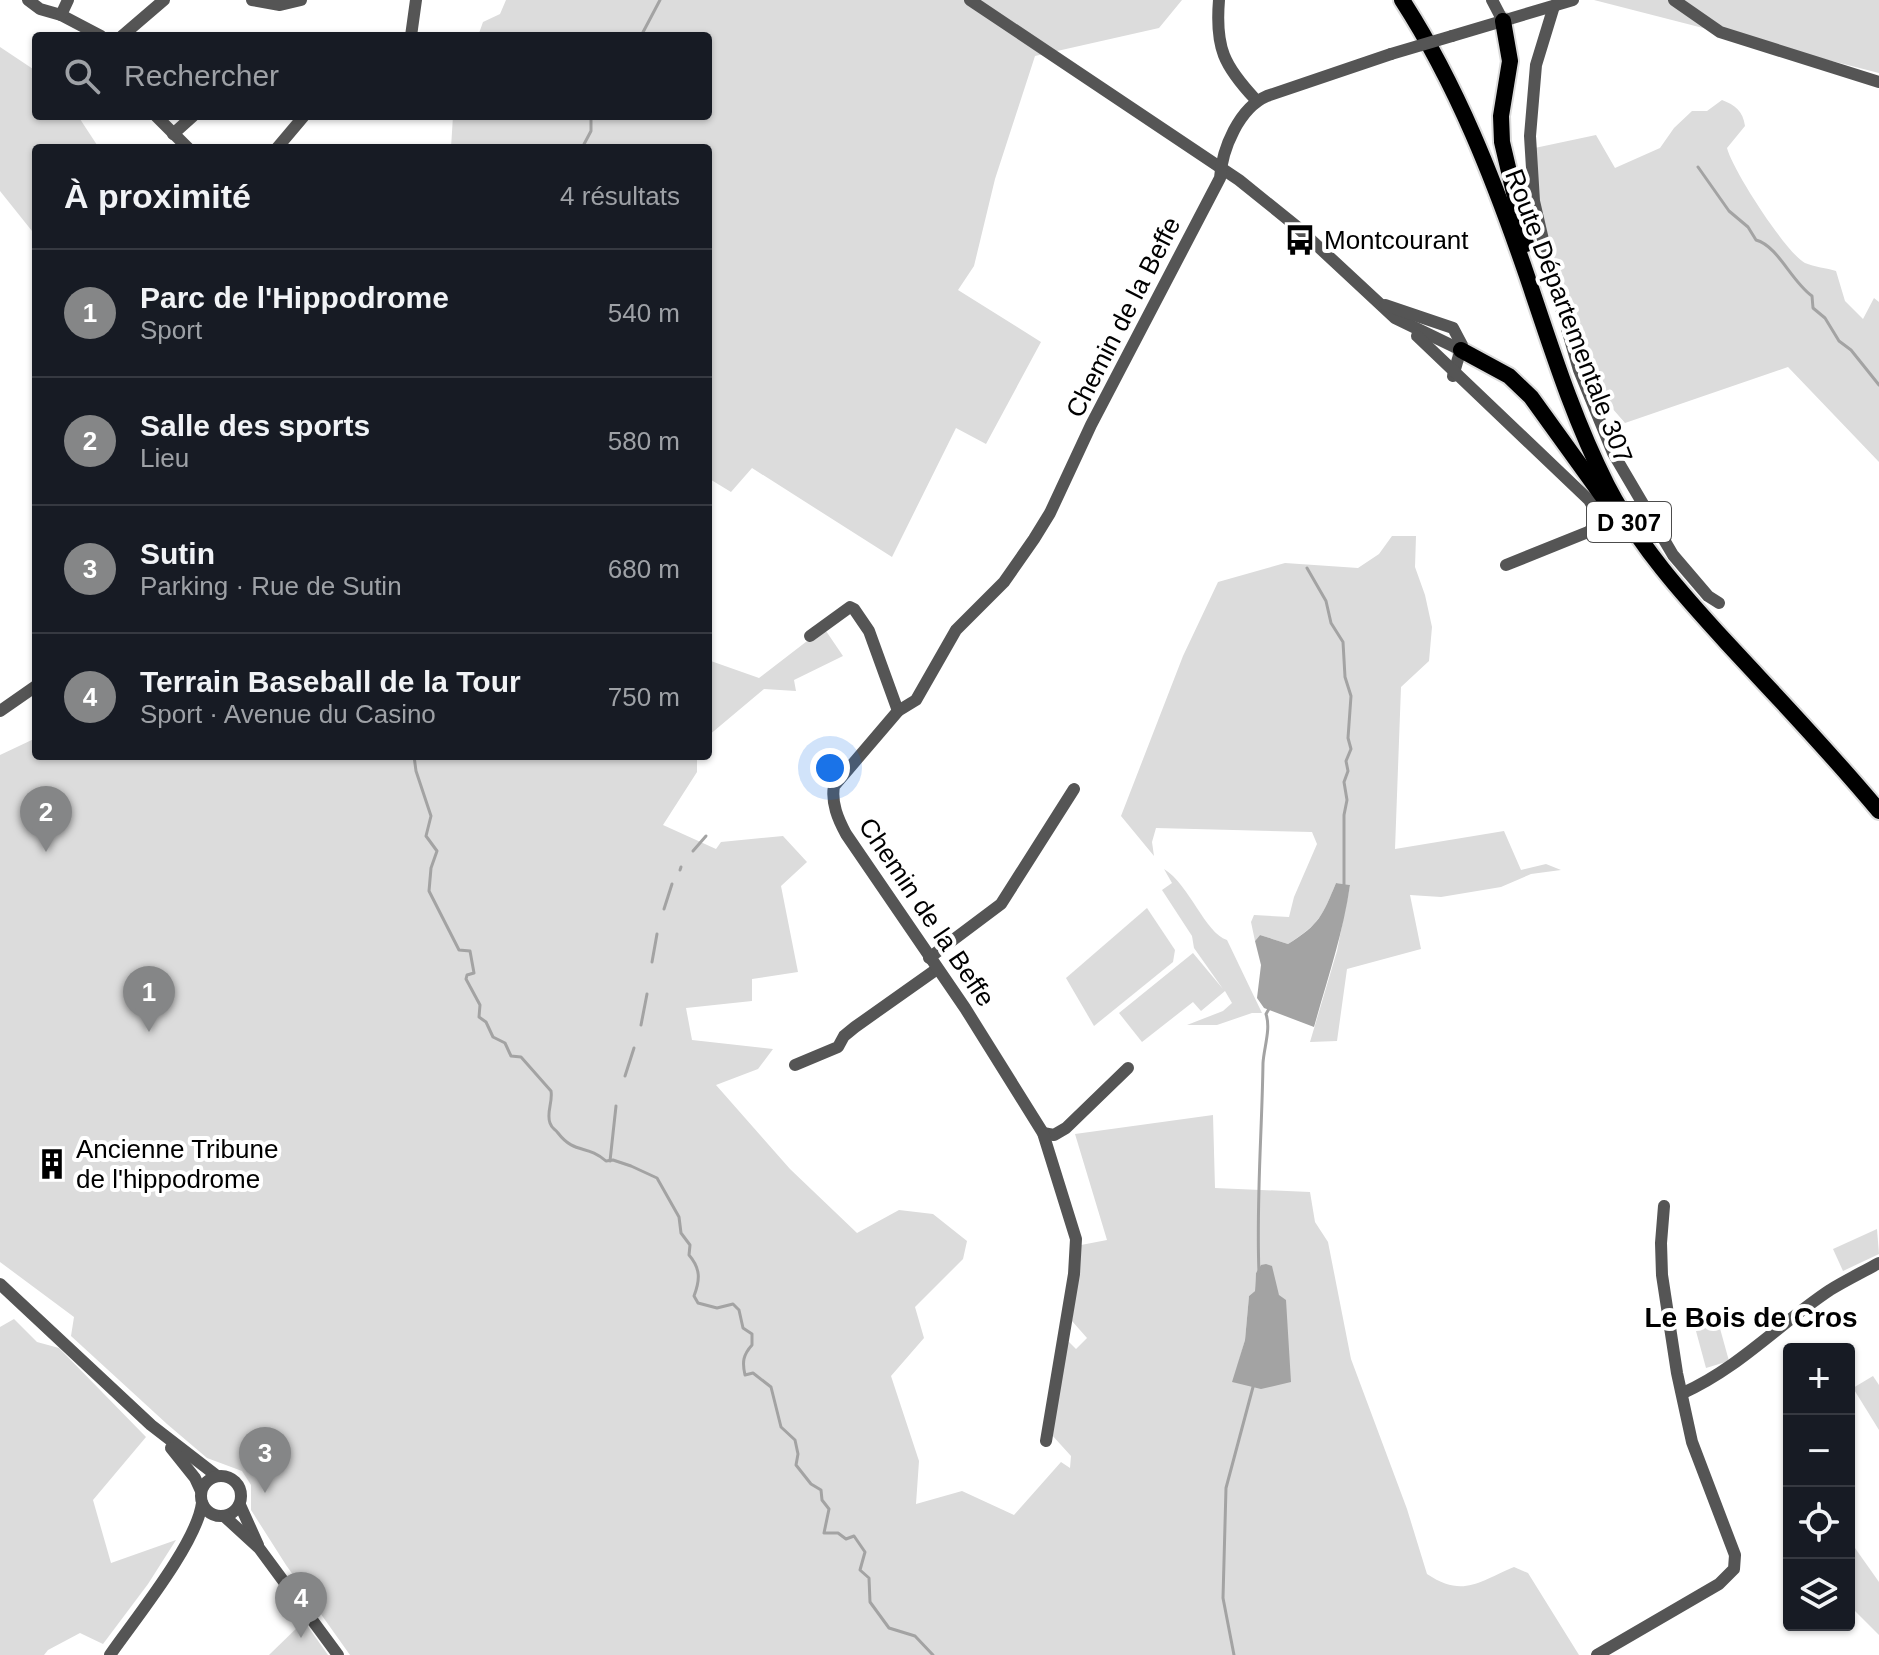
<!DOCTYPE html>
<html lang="fr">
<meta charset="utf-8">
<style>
body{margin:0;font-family:Arial,sans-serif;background:#242831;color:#f1f3f6}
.controls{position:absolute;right:24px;bottom:24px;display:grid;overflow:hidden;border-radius:8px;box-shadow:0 2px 6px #0004}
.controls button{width:72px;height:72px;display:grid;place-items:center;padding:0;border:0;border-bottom:2px solid #363941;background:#171b24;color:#f1f3f6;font:40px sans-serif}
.you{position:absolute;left:830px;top:768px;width:28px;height:28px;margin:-20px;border:6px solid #fff;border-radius:50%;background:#1a73e8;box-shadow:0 0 0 12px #1a73e833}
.badge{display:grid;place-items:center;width:52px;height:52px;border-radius:50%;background:#858687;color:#fff;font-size:26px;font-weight:700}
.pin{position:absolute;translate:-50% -66px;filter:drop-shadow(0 2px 4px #0008)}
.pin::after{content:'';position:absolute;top:42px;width:28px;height:24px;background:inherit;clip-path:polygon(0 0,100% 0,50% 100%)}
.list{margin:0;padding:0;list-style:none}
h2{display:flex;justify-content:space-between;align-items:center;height:104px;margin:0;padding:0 32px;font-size:34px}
h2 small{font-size:26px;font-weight:400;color:#9ea1a6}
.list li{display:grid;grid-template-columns:52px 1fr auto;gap:24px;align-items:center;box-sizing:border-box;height:128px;padding:0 32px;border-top:2px solid #363941}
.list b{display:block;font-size:30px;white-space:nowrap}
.list p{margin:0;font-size:26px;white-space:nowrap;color:#9ea1a6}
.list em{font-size:26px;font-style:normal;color:#9ea1a6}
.icon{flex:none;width:44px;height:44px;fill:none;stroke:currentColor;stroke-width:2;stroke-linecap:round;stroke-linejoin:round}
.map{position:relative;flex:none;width:1879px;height:1655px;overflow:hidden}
.search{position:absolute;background:#171b24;box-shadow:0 2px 6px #0004;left:32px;top:32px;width:680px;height:88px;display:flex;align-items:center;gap:20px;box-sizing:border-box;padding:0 28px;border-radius:8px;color:#9ea1a6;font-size:30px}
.panel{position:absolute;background:#171b24;box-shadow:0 2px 6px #0004;left:32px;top:144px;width:680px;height:616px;border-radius:8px}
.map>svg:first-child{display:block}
</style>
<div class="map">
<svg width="1879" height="1655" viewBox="0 0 1879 1655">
<rect width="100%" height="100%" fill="#fff"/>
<g fill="#dcdcdc" fill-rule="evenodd">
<polygon points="506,0 1182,0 1159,28 1035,56 995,179 974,266 958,290 1041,342 986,444 956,428 892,557 752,468 731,492 708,478 708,148 451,148 453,116 708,116 708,36 478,36 483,22 500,14"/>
<polygon points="1594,0 1879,0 1879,73"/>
<polygon points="0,47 36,71 36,116 78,116 99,148 36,148 36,236 0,191"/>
<path d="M1722 100C1735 105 1743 111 1745 126L1727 148C1732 169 1786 253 1805 263 1814 267 1827 268 1836 271L1845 301 1863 319 1874 298 1879 302V462L1788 367 1625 423 1579 370 1550 270 1530 149 1596 135 1615 168 1660 148 1674 128 1692 111H1707Z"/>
<path d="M1392 536H1416L1415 567 1425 595 1432 627 1429 661 1401 687 1395 849 1504 831 1521 870 1546 864 1561 870 1531 874 1501 887 1441 897 1410 895 1421 949 1347 969 1337 1041 1310 1042 1337 951 1350 885 1336 883C1322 917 1319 924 1288 944L1260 935 1255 941 1251 922 1254 915 1289 917 1294 897 1317 844 1312 832 1156 828 1152 842 1154 856 1121 816 1183 656 1218 582 1285 563 1358 568 1379 554Z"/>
<polygon points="824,628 843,656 794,680 796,691 764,689 708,736 708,660 759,678"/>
<path d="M36 738V756H137L140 760 148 756H697V772L663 825 716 849 721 842 783 836 807 862 781 886 798 972 752 979V1001L686 1008 692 1040 773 1049 758 1069 716 1085 790 1169 857 1233 899 1210 933 1214 967 1241 963 1259 915 1307 924 1338 891 1376 919 1461 916 1504 962 1491 1014 1515 1061 1462 1070 1468 1071 1456 1051 1434 1068 1341 1076 1349 1087 1338 1072 1321 1081 1245 1107 1240 1075 1134 1213 1115 1215 1188 1310 1192 1315 1222 1328 1242 1351 1359 1407 1509 1427 1574C1463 1598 1478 1582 1514 1567L1528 1573 1579 1655H350L286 1565 251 1510V1485L242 1471 207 1458 167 1424 71 1336 74 1317 0 1262V755ZM1261 1266 1279 1295 1233 1382 1245 1340 1249 1296 1255 1291 1256 1273Z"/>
<path d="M1164 869C1189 884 1205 933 1227 940L1262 1013H1252L1217 1025H1187L1223 1011 1232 1003 1225 991 1201 1011 1193 1002 1142 1042 1119 1013 1193 953 1223 989 1194 948 1192 936 1162 890 1172 883Z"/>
<polygon points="1147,908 1175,950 1173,962 1094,1026 1066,978"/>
<polygon points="1877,1229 1879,1254 1843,1271 1833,1249"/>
<polygon points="1716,1314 1729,1361 1706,1368 1693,1320"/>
<polygon points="14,1319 37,1342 59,1348 146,1437 93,1500 111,1563 176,1540 148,1584 103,1644 80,1633 48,1650 44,1655 0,1655 0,1327"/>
<polygon points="1873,1376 1879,1385 1879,1430 1853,1388"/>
<polygon points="1850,1541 1879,1582 1879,1635 1849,1605"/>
<polygon points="304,1621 328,1655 269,1655"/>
</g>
<g fill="#a3a3a3">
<path d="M1336 883 1350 885C1343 934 1327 980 1314 1027L1264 1008 1257 998 1261 965 1255 941 1260 935 1288 944C1320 924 1322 916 1336 883Z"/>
<polygon points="1266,1264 1272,1266 1279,1295 1286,1300 1291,1382 1261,1389 1232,1382 1245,1340 1249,1296 1255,1291 1256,1273 1261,1265"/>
</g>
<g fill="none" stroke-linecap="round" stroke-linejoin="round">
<g stroke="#a3a3a3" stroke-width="3">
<polyline points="641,36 660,0"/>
<polyline points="582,148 591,131 591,116"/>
<path d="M1698 167 1729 211 1748 227 1756 240C1778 246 1791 281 1812 296L1813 308 1825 318 1839 341 1851 350 1879 385"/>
<polyline points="1307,568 1326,601 1331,623 1343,642 1345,677 1351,696 1348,738 1351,749 1346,761 1348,771 1344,782 1347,800 1344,815 1344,887"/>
<path d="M414 756 416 771 431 816 426 836 437 851 431 868 429 891 459 950 470 951 474 973 467 975 466 979 480 1005 479 1017 486 1022 493 1037 505 1043 511 1056 521 1057 551 1091C553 1102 546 1113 550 1123 552 1129 554 1128 558 1133 575 1155 587 1144 606 1161L613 1160 631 1166 657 1178 679 1217 681 1233 690 1245 689 1255C701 1269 700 1280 694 1296L698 1303 717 1308 733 1304 739 1310 743 1328 752 1334V1345C743 1355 742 1362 745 1375L753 1373 771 1387 781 1427 795 1440 798 1454 796 1465 811 1484 821 1490 822 1500 829 1509 824 1533H838L846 1539 854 1536 865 1552 860 1570 869 1578 870 1602 889 1628 915 1636 933 1655"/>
<polyline points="693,851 706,836"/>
<polyline points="680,870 681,867"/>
<polyline points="664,909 672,884"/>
<polyline points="652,962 657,934"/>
<polyline points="641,1025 647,994"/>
<polyline points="625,1076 634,1048"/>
<polyline points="610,1161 616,1106"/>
<path d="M1259 1273C1256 1202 1262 1133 1263 1063 1264 1047 1271 1029 1266 1014L1270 1007"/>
<polyline points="1234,1655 1223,1598 1226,1488 1253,1387"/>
</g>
<defs>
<g id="major">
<path d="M1402 0C1457 85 1494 180 1527 276 1551 347 1573 418 1607 485 1638 545 1683 595 1728 644 1779 699 1831 753 1879 811"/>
<polyline points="1503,21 1510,61 1501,116 1502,142 1526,244"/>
<polyline points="1461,350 1509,376 1531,397 1611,508"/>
</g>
</defs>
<use href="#major" stroke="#dbdbdb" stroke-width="20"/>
<g stroke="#555" stroke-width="12">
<polyline points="28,0 40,9 61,15 101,36"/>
<polyline points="252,0 280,5 301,0"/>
<polyline points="970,0 1239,180 1296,226 1395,318 1461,350"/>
<path d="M1219 0C1215 48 1224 66 1256 100"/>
<polyline points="1492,0 1503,21"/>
<polyline points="1674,0 1720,32 1879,82"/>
<polyline points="1554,6 1536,65 1530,136 1534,201 1550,270 1579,370 1613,453 1673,555 1708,596 1719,603"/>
<polyline points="61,15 68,0"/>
<polyline points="122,36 164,0"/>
<polyline points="411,36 416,0"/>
<polyline points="1452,36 1573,0"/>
<polyline points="156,116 188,148"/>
<polyline points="173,134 193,116"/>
<polyline points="277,148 304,116"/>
<polyline points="1385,305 1453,328 1462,345 1453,376"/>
<polyline points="1417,336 1589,500 1595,510 1596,526 1588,532 1506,565"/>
<polyline points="810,636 850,607 854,609 869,631 898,711"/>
<polyline points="0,711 36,686"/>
<polyline points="929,958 1001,904 1074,789"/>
<polyline points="795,1065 838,1047 844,1036 855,1027 937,969"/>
<polyline points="1043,1133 1054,1135 1066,1128 1128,1068"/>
<polyline points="0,1284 151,1425 217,1476"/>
<path d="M1683 1393C1739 1368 1780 1323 1830 1290 1846 1280 1863 1272 1879 1263"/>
<path d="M1046 1441 1074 1274 1076 1239 1043 1133 965 1008 846 834C838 819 831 803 834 786L898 711 916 700 956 630 1004 582 1034 539 1050 513 1091 425 1220 178C1222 149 1239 108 1267 96L1391 54"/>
<polyline points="171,1448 195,1478 201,1491"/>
<circle cx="221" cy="1496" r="20"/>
<polyline points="240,1505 258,1545"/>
<polyline points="224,1516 259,1548 338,1655"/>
<path d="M110 1655C135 1619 197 1543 202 1503"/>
<polyline points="1597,1655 1719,1584 1734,1569 1735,1555 1692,1442 1677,1373 1662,1275 1661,1243 1664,1206"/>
</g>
<use href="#major" stroke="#000" stroke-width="16"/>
<polyline stroke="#555" stroke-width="12" points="1391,54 1452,36"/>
</g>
<defs>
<symbol id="bus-bare" viewBox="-9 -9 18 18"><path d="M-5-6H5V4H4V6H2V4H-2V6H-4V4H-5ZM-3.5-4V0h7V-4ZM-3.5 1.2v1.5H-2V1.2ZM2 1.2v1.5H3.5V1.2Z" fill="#000" stroke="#fff" stroke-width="2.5" paint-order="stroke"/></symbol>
<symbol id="building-bare" viewBox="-9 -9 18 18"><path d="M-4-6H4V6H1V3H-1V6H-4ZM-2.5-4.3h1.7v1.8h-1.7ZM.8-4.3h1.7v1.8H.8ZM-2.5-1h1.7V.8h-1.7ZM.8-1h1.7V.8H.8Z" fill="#000" stroke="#fff" stroke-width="2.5" paint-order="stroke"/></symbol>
</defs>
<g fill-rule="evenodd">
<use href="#bus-bare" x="1278" y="218" width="44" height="44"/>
<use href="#building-bare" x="30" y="1142" width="44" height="44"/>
</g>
<g text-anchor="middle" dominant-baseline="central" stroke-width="8" stroke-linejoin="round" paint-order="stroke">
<rect fill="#fff" stroke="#4c4c4c" stroke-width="2" x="1587" y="502" width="84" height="40" rx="6"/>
<g font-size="24" font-weight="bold" fill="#000">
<text x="1629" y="522">D 307</text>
</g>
<g font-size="26" fill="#000" stroke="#fff" text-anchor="start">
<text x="1324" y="240">Montcourant</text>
<text x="76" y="1149">Ancienne Tribune<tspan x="76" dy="30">de l'hippodrome</tspan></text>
</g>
<g font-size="26" fill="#000" stroke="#fff">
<text transform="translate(1569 316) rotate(69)">Route Départementale 307</text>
<text transform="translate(1123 317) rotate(-63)">Chemin de la Beffe</text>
<text transform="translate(927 912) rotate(56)">Chemin de la Beffe</text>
</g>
<g font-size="28" font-weight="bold" fill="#000" stroke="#fff">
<text x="1751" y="1317">Le Bois de Cros</text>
</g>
</g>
</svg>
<div class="controls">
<button>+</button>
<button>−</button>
<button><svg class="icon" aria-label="locate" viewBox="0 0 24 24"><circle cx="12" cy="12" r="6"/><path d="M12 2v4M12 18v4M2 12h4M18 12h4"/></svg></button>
<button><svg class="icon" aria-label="layers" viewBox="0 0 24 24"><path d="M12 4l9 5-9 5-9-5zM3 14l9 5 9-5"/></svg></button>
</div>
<div class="you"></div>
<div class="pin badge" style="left:149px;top:1032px">1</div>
<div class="pin badge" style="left:46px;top:852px">2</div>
<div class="pin badge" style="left:265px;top:1493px">3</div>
<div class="pin badge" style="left:301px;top:1638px">4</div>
<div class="search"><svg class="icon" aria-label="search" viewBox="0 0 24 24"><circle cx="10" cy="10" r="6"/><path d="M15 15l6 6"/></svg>Rechercher</div>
<section class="panel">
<h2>À proximité<small>4 résultats</small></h2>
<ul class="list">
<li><span class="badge">1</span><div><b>Parc de l'Hippodrome</b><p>Sport</p></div><em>540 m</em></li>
<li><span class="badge">2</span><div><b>Salle des sports</b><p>Lieu</p></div><em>580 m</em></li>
<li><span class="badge">3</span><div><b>Sutin</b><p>Parking · Rue de Sutin</p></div><em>680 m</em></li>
<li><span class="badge">4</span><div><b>Terrain Baseball de la Tour</b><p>Sport · Avenue du Casino</p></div><em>750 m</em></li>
</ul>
</section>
</div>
